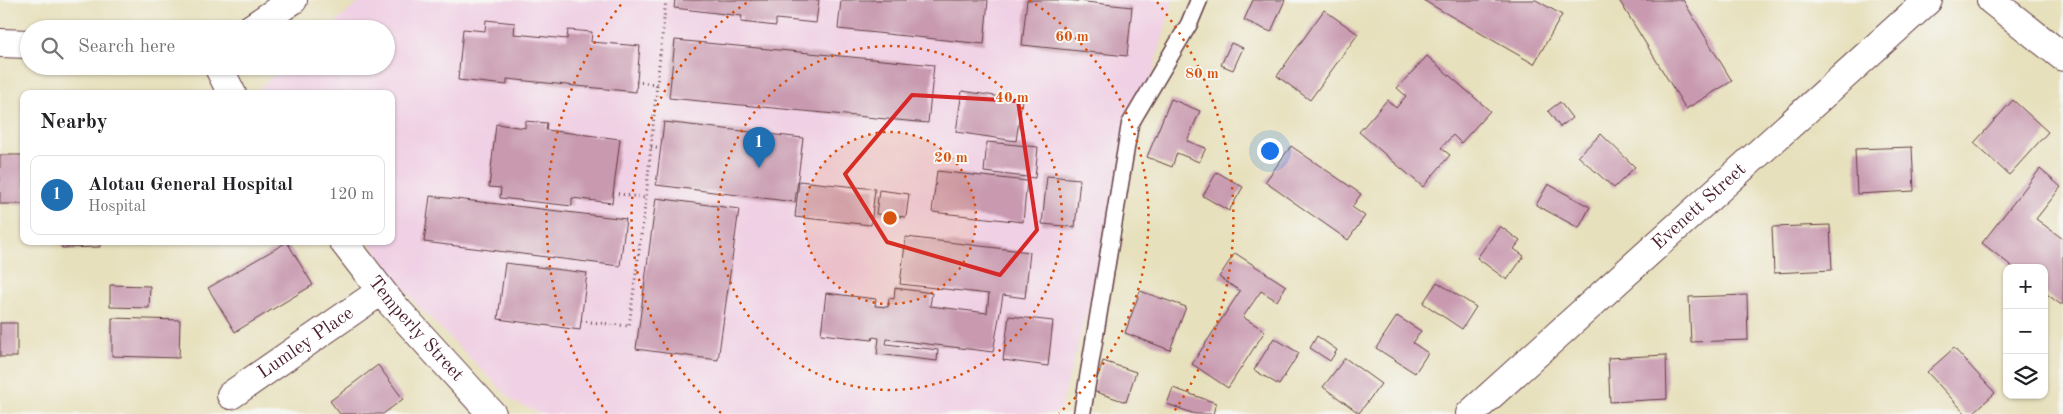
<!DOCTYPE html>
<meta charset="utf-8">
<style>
body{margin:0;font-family:"Old Standard TT",serif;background:#f6f6f6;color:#202124}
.controls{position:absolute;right:15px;bottom:15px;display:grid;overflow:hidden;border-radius:10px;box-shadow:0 1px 4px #0004}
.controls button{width:45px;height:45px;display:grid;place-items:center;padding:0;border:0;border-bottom:1px solid #e0e0e0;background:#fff;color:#202124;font:25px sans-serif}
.you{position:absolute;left:1269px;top:150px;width:18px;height:18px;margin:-12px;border:4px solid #fff;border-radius:50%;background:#1a73e8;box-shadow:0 0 0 8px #1a73e833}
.badge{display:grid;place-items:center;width:32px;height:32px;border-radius:50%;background:#1f6fb2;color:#fff;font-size:16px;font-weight:700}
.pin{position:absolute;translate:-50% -41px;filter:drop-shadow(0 1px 2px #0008)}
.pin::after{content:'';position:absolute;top:26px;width:18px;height:15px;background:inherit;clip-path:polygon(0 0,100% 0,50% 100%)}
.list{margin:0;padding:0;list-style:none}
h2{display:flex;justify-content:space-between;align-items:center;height:65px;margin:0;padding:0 20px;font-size:21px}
h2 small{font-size:16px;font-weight:400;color:#757577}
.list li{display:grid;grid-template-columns:32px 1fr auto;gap:15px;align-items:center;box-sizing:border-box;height:80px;margin:0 10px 10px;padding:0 10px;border:1px solid #e0e0e0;border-radius:10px}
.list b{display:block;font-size:19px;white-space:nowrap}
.list p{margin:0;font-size:16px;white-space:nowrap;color:#757577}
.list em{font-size:16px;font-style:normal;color:#757577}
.icon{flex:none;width:28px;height:28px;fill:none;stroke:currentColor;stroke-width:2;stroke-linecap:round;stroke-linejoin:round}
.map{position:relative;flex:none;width:2063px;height:414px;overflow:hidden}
.search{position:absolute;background:#fff;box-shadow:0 1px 4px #0004;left:20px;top:20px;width:375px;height:55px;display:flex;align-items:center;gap:12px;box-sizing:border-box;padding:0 18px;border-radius:28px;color:#757577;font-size:19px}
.panel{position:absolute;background:#fff;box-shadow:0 1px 4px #0004;left:20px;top:90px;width:375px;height:155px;border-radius:10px}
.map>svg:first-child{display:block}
</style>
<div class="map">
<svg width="2063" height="414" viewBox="0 0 2063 414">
<rect width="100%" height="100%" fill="#f6f6f2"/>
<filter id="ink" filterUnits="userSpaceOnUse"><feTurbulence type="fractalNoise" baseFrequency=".02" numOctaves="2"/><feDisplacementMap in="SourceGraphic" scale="10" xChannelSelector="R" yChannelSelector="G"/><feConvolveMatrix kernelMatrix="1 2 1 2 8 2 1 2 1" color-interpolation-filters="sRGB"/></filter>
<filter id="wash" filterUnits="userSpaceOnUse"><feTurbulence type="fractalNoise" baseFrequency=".0096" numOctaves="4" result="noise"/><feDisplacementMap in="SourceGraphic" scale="20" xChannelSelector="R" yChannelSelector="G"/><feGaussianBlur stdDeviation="1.12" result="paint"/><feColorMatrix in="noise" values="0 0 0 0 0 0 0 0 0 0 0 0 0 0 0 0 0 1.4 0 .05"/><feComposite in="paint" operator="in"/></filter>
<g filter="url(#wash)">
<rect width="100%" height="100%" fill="#e7e0bc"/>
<polygon fill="#f0d0e4" points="362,0 1173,0 1059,413 1044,414 541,414 514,402 417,305 368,241 391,241 391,94 254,93 284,66 386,66 386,29 328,29"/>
<g id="blocks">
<g fill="#c899af">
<polygon points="675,0 819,0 816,23 776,19 776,26 741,22 742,16 674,8"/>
<polygon points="841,0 988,0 984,44 838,29"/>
<polygon points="1027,0 1067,0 1132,7 1127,56 1022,45"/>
<polygon points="1253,0 1285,0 1271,32 1244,20"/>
<polygon points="1423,0 1536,0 1562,15 1534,64"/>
<polygon points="1619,0 1683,0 1732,81 1686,109"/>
<polygon points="1324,10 1358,34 1310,100 1277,76"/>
<polygon points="486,20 515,23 514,34 567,39 568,30 592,32 591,42 640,46 636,92 507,79 507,85 458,80 463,29 485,31"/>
<polygon points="675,40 934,65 928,123 669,98"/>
<polygon points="1231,43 1243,48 1233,70 1221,65"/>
<polygon points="1427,56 1490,111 1461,143 1453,135 1441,148 1450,155 1423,187 1359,132 1387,100 1396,108 1406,96 1397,88"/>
<polygon points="962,91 1022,100 1016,141 956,132"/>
<polygon points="1171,99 1200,111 1187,141 1206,148 1199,162 1177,153 1172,167 1147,157"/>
<polygon points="2013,100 2048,132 2009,175 1974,143"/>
<polygon points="1560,102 1572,118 1560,127 1548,111"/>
<polygon points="525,121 547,123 546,130 620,139 612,203 572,198 572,206 500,198 501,188 489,187 496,124 525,128"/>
<polygon points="664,122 803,138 795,202 656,185"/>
<polygon points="1601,134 1635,167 1614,188 1578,156"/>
<polygon points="987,142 1038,147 1035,178 984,172"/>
<polygon points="1291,146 1361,194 1352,207 1365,216 1348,240 1265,182"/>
<polygon points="1912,147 1914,191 1857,194 1855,149"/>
<rect x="0" y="155" width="24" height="49"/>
<polygon points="2040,169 2061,187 2036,219 2063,239 2063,304 2060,304 2044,292 2044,268 2014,268 1982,243"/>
<polygon points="937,171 1027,181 1023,222 932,212"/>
<polygon points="1217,172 1243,187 1229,211 1203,196"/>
<polygon points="1047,176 1080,179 1075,227 1042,224"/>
<polygon points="799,181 875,189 871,225 795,217"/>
<polygon points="1548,184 1590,207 1579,228 1536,205"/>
<polygon points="879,190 909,194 906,217 876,214"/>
<polygon points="430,196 626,219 620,266 424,242"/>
<polygon points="656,198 739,209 718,360 636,349"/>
<polygon points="1830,225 1832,270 1774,273 1772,227"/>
<polygon points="1500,226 1520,241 1514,249 1524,256 1507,280 1477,258"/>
<polygon points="906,237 1030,252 1025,298 1003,295 993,352 887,339 886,344 938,350 937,361 877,354 879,338 873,337 872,340 821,334 826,293 876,299 875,306 888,307 889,298 894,299 895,288 932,293 930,306 987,313 989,294 900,284"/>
<polygon points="61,241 100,241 100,247 62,248"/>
<polygon points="287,242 313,285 235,332 208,288"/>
<polygon points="1235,253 1286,286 1277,301 1261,291 1243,317 1265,331 1228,388 1192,364 1240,291 1219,277"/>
<polygon points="505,263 587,273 580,330 498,319"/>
<polygon points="1437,282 1476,307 1462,329 1423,303"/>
<polygon points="110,285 150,286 149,308 110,307"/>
<polygon points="1140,291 1186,307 1170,350 1125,333"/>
<polygon points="1747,295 1748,340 1691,342 1689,297"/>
<polygon points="1009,316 1053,321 1048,366 1003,360"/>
<polygon points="1397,316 1421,331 1413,343 1428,353 1415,373 1376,348"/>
<polygon points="112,318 180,320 179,358 112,356"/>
<rect x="0" y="323" width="17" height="34"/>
<polygon points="1317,336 1337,350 1330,361 1310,348"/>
<polygon points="1274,338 1299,353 1279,385 1254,370"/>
<polygon points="1954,348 1995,393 1972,414 1966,414 1927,372"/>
<polygon points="1666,355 1667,399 1610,402 1608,358"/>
<polygon points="1345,358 1381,384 1359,413 1323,387"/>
<polygon points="1103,361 1136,372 1126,402 1093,391"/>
<polygon points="378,365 403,399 383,414 340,414 330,401"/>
<polygon points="1173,388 1216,403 1213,414 1195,414 1167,404"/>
</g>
</g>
</g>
<g filter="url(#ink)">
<use href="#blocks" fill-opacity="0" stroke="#623c41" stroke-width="1"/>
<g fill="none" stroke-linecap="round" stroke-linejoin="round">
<defs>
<polyline id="service" points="1082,414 1130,124 1189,24 1199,0"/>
<g id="minor">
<polyline points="1991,0 2063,57"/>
<polyline points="250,29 293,0"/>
<polyline points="0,43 29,44"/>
<polyline points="218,66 232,94"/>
<path id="s1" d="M343 241 390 302 492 414"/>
<path id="s2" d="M231 395 381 291"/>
<path id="s3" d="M1470 414 1928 0"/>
</g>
</defs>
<use href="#service" stroke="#623c41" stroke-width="19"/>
<use href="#minor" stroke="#623c41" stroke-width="30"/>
<g stroke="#623c41" stroke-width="3" stroke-dasharray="1 4" stroke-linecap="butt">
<polyline points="636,82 657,84 666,0"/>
<polyline points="651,147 660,149"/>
<polyline points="613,193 646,198"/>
<polyline points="581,321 629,326 646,198 657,84"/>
</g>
<use href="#service" stroke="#fff" stroke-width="16"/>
<use href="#minor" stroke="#fff" stroke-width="28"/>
</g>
</g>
<path fill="none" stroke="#d62828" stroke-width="4" stroke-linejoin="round" d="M912 95 1018 101 1037 230 1000 275 887 242 845 174Z"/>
<circle cx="890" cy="218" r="86" fill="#d8530f" fill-opacity=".12"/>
<g fill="none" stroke="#d8530f" stroke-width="2.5" stroke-dasharray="2.5 5">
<circle cx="890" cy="218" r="86"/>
<circle cx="890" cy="218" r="172"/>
<path d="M721 413A258 258 0 0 1 751 0M1029 0A258 258 0 0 1 1059 413"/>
<path d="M607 413A344 344 0 0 1 623 2M1157 2A344 344 0 0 1 1173 413"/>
</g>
<g text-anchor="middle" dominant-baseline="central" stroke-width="4" stroke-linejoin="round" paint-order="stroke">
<g font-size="19" fill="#4a1f2b" stroke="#f6f6f2">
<text stroke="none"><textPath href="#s3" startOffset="309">Evenett Street</textPath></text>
<text stroke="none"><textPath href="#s1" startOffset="114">Temperly Street</textPath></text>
<text stroke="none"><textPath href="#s2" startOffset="91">Lumley Place</textPath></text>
</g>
</g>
<circle cx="890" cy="218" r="8" fill="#d8530f" stroke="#f6f6f2" stroke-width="2.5"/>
<g font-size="15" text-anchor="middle" font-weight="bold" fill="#d8530f" stroke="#f6f6f2" stroke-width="4" stroke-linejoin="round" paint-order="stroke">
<text x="1072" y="41">60 m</text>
<text x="1202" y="78">80 m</text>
<text x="1012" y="102">40 m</text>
<text x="951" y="162">20 m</text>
</g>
</svg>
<div class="controls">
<button>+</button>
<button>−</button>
<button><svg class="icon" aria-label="layers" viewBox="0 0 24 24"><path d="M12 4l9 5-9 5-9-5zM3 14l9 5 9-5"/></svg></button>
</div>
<div class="you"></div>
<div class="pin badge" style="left:759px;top:168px">1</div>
<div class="search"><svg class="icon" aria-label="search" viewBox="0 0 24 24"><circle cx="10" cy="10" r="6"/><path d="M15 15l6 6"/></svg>Search here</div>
<section class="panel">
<h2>Nearby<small></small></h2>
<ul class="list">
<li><span class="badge">1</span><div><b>Alotau General Hospital</b><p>Hospital</p></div><em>120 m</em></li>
</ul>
</section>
</div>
